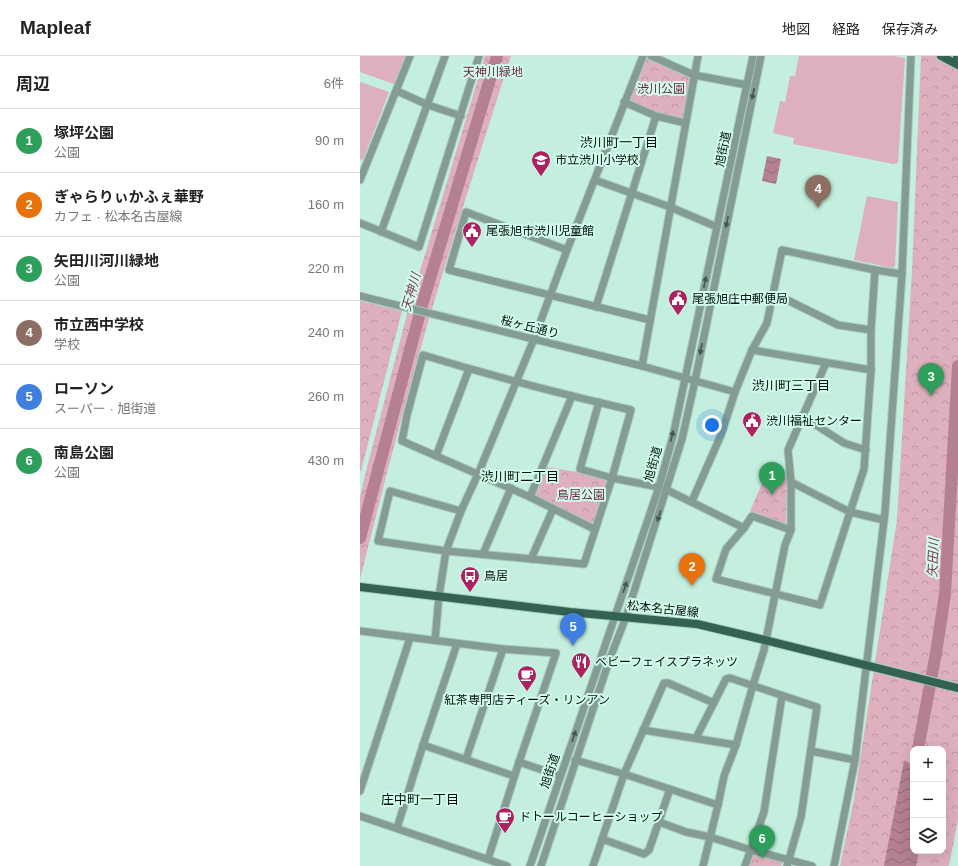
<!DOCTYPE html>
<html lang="ja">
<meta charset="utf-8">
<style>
body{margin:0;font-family:Arial,"Noto Sans JP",sans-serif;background:#f2f2f2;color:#222}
.controls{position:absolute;right:12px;bottom:12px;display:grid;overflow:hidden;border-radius:8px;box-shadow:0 4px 16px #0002}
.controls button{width:36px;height:36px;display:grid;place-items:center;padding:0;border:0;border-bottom:1px solid #e0e0e0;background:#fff;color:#222;font:20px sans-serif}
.you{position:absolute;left:352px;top:369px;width:14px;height:14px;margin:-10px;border:3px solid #fff;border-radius:50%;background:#1a73e8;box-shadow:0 0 0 6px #1a73e833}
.badge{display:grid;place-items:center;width:26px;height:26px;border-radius:50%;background:#ad2161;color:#fff;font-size:13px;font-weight:700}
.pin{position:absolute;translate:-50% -33px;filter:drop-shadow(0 1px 2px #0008)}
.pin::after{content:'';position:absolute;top:21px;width:14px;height:12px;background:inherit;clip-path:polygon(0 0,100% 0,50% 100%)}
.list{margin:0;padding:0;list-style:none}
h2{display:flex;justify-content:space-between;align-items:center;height:52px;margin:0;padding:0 16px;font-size:17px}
h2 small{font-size:13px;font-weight:400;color:#767676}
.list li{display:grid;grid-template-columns:26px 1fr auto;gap:12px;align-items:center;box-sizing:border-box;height:64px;padding:0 16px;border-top:1px solid #e0e0e0}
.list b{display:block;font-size:15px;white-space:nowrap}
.list p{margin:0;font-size:13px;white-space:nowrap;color:#767676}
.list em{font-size:13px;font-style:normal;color:#767676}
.icon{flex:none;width:22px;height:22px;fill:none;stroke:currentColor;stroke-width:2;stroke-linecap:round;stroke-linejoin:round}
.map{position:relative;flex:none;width:598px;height:810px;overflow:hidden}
header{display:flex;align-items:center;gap:24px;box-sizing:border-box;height:56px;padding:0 20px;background:#fff;border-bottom:1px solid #e0e0e0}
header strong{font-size:19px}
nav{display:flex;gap:22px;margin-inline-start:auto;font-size:14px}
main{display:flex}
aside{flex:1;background:#fff}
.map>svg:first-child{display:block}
</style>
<header>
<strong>Mapleaf</strong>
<nav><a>地図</a><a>経路</a><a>保存済み</a></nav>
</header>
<main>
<aside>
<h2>周辺<small>6件</small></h2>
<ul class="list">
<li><span class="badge" style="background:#2e9e5b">1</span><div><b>塚坪公園</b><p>公園</p></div><em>90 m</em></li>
<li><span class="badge" style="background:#e8710a">2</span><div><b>ぎゃらりぃかふぇ華野</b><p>カフェ · 松本名古屋線</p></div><em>160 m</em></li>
<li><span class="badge" style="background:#2e9e5b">3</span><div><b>矢田川河川緑地</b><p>公園</p></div><em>220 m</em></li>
<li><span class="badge" style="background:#8d6e63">4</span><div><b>市立西中学校</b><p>学校</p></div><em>240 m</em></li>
<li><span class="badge" style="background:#3f7fe0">5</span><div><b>ローソン</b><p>スーパー · 旭街道</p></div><em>260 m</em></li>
<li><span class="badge" style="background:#2e9e5b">6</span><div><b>南島公園</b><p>公園</p></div><em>430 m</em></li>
</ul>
</aside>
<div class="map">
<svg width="598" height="810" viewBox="0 0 598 810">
<defs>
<pattern id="park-crowns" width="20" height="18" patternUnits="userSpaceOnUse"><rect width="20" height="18" fill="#deafbd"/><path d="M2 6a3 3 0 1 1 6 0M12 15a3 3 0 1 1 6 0" fill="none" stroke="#bd96a1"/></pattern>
<pattern id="water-waves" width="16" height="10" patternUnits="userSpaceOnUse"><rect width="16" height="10" fill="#b58191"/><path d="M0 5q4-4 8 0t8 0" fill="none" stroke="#916875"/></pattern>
</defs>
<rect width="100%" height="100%" fill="#c4eedd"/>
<g fill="url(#park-crowns)" fill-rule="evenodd">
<path d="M125 0H151C123 87 95 175 69 263 44 349 22 436 0 523V442L5 419 47 258Z"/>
<path d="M561 0H598V763L589 810H480L494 743 537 464 552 215ZM553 693H583V795H553Z"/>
<polygon points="285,2 331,20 322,63 297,57 269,44"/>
<polygon points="0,245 42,255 1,415 0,415"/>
<polygon points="186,411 218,416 249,423 233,468 173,439"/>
<polygon points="408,414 427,422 426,469 390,455"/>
<polygon points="393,798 423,805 421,810 388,810"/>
</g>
<g fill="#deafbd">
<polygon points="0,0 45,0 34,28 0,16"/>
<polygon points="439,0 533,0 545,2 538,107 533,108 433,88 434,82 413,77 420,45 425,46 430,20 435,20"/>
<polygon points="0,26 29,36 3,104 0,103"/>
<polygon points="507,140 538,146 535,210 532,212 494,204"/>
</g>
<g fill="url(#water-waves)">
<polygon points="407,100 421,103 416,128 402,125"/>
<polygon points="544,705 553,709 553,795 559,795 556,810 524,810"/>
</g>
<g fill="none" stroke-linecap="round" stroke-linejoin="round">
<g stroke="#b58191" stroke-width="12">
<polyline points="0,482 62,249 137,0"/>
<polyline points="558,693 576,597 585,538 598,310"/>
</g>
<defs>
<g id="minor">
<polyline points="291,0 334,19 387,29"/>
<polyline points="37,35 68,49 101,60"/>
<polyline points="264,46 296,60 325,67"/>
<polyline points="0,124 50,0"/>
<polyline points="235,124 310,151 357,171"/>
<polyline points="0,167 59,191 119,0"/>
<polyline points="21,176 85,0"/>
<polyline points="207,194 106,156 89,214 290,264"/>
<polyline points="413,237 478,269 511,274"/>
<polyline points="0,240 282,310 375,336"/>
<polyline points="236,251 296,60"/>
<polyline points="392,294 511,314"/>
<polyline points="282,310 338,0"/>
<polyline points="239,346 220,413 252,422 299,431"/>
<polyline points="442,360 484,387 506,394"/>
<polyline points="76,400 109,313"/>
<polyline points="431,426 490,456 524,464"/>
<polyline points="307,434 384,472"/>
<polyline points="170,441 212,340"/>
<polyline points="332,445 361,379 375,336 392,294 407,267 422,194 515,214 542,218"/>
<path d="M101 455 30 435 18 485 86 495 224 508 252 422 271 354C201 338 132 320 63 299L47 359 42 385 170 441 234 473"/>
<polyline points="431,474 392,460 384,472 366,493 356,523 460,549 504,413 511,314 511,274 515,214"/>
<polyline points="123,498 151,432"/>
<polyline points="171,503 193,453"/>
<polyline points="0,575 143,593 196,597 159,706 128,803"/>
<polyline points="75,584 79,540 86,495 101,455 118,418 174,283 207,194 283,0"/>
<polyline points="283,674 376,689"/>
<polyline points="336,682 366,623 370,622 457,651 441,761 427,810"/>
<polyline points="63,689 154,720"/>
<polyline points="451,695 495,704"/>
<polyline points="106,703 143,593"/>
<polyline points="215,704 264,718 358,749"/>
<polyline points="159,706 200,720"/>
<polyline points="0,735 50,582"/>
<polyline points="0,760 147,810"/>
<polyline points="299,766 326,776 350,781 391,794 452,810"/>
<polyline points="37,772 63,689 97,588"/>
<polyline points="242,783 284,798 289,794 310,733"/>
<polyline points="170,810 299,431 313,380 393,0"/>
<polyline points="181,810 249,605 266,561 322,383 335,325 401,0"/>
<polyline points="233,810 264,718 304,627 308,627 354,647"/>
<polyline points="343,810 358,749 364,720 376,689 393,629 404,594 425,489 431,474 431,426 428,394 466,307"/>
<polyline points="385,810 404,756 422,640"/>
<polyline points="474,810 495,704 525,456 542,218 551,0"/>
</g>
<g id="major">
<polyline points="581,0 598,9"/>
<polyline points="597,0 598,0"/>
<polyline points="0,531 210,556 337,568 388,580 598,632"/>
</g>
</defs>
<use href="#minor" stroke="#a5cbbb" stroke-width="9"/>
<use href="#major" stroke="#a5cbbb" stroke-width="10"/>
<use href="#minor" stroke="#849c93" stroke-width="7"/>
<use href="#major" stroke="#346252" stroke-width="8"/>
</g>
<defs><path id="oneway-solid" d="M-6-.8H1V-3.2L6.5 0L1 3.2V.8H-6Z"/></defs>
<g fill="#44564f">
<use href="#oneway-solid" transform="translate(393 38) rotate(102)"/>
<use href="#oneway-solid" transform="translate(367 166) rotate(102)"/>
<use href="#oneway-solid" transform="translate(345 226) rotate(-77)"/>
<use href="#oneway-solid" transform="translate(341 293) rotate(101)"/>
<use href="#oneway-solid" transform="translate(312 380) rotate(-77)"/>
<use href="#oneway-solid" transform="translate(299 460) rotate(108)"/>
<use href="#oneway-solid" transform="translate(265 531) rotate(-71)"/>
<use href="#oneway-solid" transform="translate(214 680) rotate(-71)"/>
</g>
<defs>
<symbol id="school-pin" viewBox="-11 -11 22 30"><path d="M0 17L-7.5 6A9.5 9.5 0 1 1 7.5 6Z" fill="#ad2161" stroke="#d1fbea"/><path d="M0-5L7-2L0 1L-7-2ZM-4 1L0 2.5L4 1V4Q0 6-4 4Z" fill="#fff"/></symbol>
<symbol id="civic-pin" viewBox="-11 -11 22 30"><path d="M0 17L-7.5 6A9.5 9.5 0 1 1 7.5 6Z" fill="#ad2161" stroke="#d1fbea"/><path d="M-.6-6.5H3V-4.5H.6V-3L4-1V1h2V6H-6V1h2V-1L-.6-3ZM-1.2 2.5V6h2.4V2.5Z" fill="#fff"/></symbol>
<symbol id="bus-pin" viewBox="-11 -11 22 30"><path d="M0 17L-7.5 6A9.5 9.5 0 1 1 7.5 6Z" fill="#ad2161" stroke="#d1fbea"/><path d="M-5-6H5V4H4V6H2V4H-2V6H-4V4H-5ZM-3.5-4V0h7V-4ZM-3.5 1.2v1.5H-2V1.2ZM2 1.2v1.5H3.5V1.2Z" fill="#fff"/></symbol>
<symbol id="restaurant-pin" viewBox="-11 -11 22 30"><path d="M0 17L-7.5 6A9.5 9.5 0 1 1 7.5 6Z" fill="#ad2161" stroke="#d1fbea"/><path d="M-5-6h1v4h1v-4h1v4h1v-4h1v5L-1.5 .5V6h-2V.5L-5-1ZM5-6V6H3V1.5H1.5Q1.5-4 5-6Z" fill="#fff"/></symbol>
<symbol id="cafe-pin" viewBox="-11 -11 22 30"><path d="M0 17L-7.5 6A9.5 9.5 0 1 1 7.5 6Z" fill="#ad2161" stroke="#d1fbea"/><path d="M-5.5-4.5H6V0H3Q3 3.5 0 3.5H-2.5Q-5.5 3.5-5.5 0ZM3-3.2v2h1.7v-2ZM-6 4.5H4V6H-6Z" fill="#fff"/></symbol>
</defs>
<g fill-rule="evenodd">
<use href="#school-pin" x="170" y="93" width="22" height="30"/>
<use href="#civic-pin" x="101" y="164" width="22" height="30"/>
<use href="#civic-pin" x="307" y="232" width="22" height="30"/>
<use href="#civic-pin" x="381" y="354" width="22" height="30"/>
<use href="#bus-pin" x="99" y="509" width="22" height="30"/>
<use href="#restaurant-pin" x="210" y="595" width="22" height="30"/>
<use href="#cafe-pin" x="156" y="608" width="22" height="30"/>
<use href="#cafe-pin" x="134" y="750" width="22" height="30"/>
</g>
<g text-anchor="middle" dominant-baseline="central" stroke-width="4" stroke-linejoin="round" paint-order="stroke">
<g font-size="12" fill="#6d2b44" stroke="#d1fbea">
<text x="133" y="16">天神川緑地</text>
<text x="301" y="33">渋川公園</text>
<text x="221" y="439">鳥居公園</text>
</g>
<g font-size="12" fill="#03110b" stroke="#d1fbea">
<text transform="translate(363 93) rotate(-78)">旭街道</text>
<text transform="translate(170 271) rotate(14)">桜ヶ丘通り</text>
<text transform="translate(293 408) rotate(-74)">旭街道</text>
<text transform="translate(303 553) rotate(6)">松本名古屋線</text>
<text transform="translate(190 715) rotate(-71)">旭街道</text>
</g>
<g font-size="12" fill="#03110b" stroke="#d1fbea" text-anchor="start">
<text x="195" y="104">市立渋川小学校</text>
<text x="126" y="175">尾張旭市渋川児童館</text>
<text x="332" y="243">尾張旭庄中郵便局</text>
<text x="406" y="365">渋川福祉センター</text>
<text x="124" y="520">鳥居</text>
<text x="235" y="606">ベビーフェイスプラネッツ</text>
<text x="167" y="644" text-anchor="middle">紅茶専門店ティーズ・リンアン</text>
<text x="159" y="761">ドトールコーヒーショップ</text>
</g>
<g font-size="13" fill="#03110b" stroke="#d1fbea">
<text x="259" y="86">渋川町一丁目</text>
<text x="431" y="329">渋川町三丁目</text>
<text x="160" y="420">渋川町二丁目</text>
<text x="60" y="743">庄中町一丁目</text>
</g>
<g font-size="13" font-style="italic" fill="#813d56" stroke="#d1fbea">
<text transform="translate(51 236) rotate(-74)">天神川</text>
<text transform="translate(573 502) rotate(-87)">矢田川</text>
</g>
</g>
</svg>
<div class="controls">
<button>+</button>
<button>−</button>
<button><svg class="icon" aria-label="layers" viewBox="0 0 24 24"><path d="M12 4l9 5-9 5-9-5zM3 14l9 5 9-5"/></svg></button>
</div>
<div class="you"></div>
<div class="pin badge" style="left:412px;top:439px;background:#2e9e5b">1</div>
<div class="pin badge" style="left:332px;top:530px;background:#e8710a">2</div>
<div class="pin badge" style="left:571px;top:340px;background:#2e9e5b">3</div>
<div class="pin badge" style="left:458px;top:152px;background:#8d6e63">4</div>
<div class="pin badge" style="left:213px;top:590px;background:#3f7fe0">5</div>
<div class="pin badge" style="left:402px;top:802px;background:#2e9e5b">6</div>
</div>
</main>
